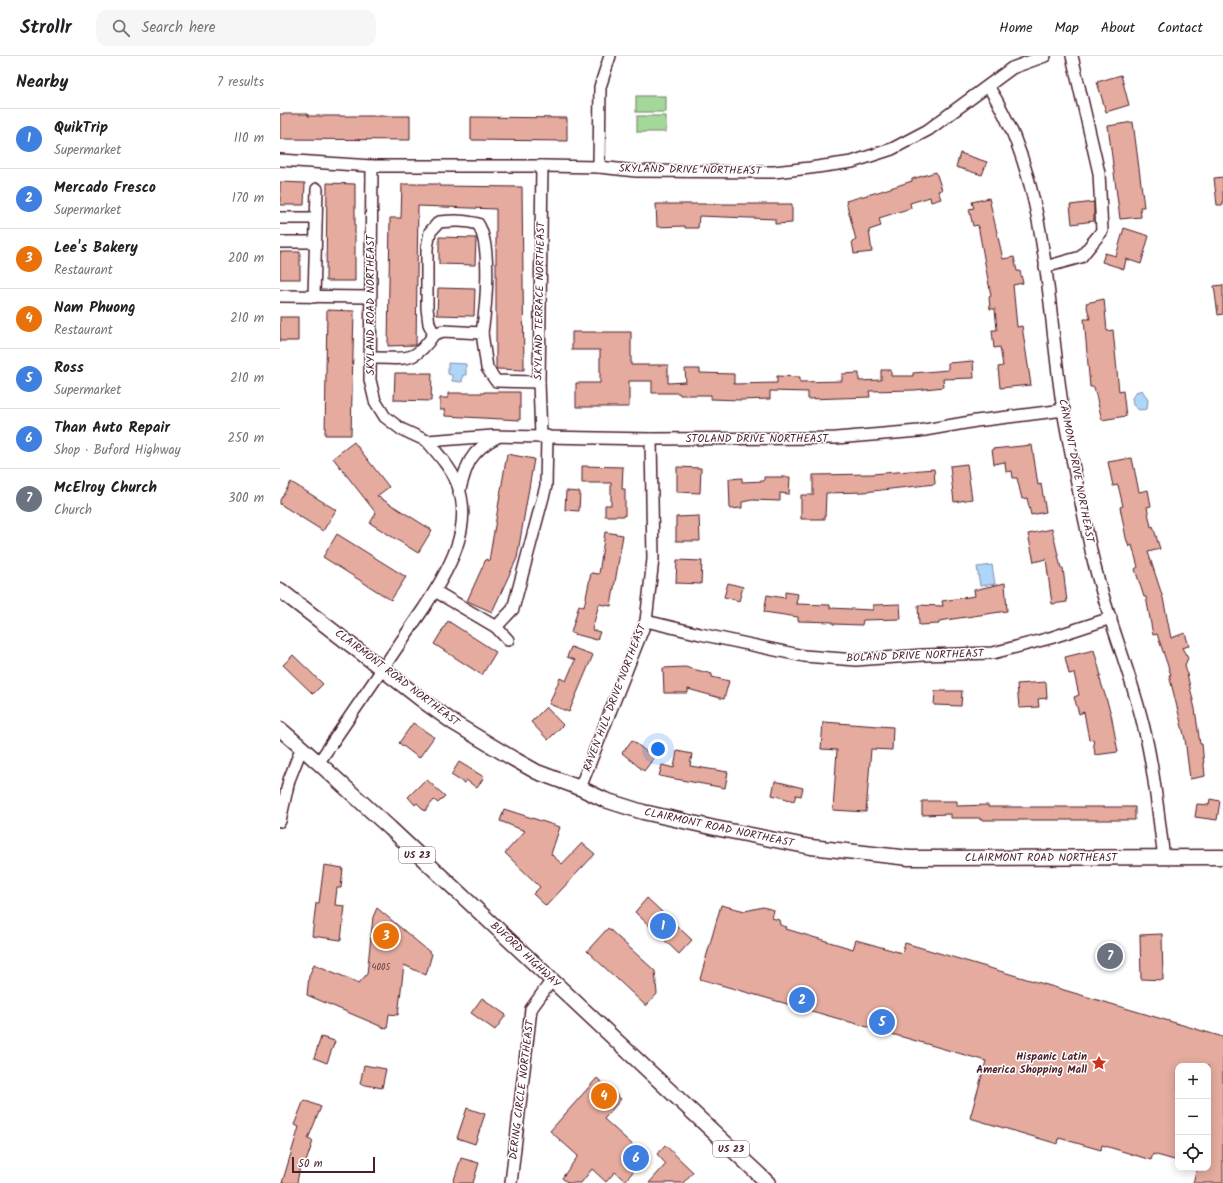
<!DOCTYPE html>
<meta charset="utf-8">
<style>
body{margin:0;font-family:Kalam,sans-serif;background:#f6f6f6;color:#202124}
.controls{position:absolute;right:12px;bottom:12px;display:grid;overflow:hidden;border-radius:8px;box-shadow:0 2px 10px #0003}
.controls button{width:36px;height:36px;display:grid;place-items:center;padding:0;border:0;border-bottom:1px solid #e0e0e0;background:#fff;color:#202124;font:20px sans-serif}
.scale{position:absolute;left:12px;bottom:10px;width:83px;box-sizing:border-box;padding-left:4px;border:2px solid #4a1f2b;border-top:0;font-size:11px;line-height:14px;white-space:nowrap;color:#4a1f2b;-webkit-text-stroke:3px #fff;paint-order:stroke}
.you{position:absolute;left:378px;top:693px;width:14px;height:14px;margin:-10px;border:3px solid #fff;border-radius:50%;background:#1a73e8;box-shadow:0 0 0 6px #1a73e833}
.badge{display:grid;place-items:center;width:26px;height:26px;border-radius:50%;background:#ea580c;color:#fff;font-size:13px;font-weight:700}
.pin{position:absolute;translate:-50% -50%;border:2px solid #fff;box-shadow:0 1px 4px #0006}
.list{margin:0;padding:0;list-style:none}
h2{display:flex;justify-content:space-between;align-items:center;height:52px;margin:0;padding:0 16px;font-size:17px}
h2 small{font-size:13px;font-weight:400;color:#757577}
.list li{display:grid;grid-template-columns:26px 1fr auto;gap:12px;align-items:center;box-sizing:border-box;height:60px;padding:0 16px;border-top:1px solid #e0e0e0}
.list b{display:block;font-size:15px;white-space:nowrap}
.list p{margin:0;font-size:13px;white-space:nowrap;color:#757577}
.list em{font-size:13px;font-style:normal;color:#757577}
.icon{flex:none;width:22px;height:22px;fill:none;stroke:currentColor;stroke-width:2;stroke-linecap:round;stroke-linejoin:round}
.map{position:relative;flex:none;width:943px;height:1127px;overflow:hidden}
header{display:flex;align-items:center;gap:24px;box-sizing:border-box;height:56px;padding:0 20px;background:#fff;border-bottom:1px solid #e0e0e0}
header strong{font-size:19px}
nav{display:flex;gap:22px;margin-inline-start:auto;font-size:14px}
.search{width:280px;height:36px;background:#f6f6f6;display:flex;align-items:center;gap:10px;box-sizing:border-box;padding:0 14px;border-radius:12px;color:#757577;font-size:15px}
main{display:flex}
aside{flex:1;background:#fff}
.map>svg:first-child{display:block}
</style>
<header>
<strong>Strollr</strong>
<div class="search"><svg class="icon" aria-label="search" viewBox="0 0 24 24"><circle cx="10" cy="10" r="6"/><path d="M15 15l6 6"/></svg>Search here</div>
<nav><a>Home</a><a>Map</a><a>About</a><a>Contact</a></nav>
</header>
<main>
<aside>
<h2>Nearby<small>7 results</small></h2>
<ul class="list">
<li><span class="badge" style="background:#3f7fe0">1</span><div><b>QuikTrip</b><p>Supermarket</p></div><em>110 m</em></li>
<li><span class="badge" style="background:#3f7fe0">2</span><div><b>Mercado Fresco</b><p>Supermarket</p></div><em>170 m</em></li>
<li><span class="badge" style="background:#e8710a">3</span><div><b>Lee's Bakery</b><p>Restaurant</p></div><em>200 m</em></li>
<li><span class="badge" style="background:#e8710a">4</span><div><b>Nam Phuong</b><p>Restaurant</p></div><em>210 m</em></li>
<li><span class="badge" style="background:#3f7fe0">5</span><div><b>Ross</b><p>Supermarket</p></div><em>210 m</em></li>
<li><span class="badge" style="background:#3f7fe0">6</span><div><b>Than Auto Repair</b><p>Shop · Buford Highway</p></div><em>250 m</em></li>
<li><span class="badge" style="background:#6b7280">7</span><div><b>McElroy Church</b><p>Church</p></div><em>300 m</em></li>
</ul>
</aside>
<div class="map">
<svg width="943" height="1127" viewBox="0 0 943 1127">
<rect width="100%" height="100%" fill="#fff"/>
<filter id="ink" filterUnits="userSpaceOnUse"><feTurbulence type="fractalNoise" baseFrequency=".025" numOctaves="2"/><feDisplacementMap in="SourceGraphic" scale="8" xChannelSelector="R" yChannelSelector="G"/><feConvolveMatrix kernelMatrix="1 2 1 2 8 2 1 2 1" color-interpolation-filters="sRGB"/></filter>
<g filter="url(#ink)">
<g fill="#a4d89b" stroke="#777c63">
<rect x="356" y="40" width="30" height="16"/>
<rect x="357" y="60" width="29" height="16"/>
</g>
<g fill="#add6f8" stroke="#858da6">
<polygon points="168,307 186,308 186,319 183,319 182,326 172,325 172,319 168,318"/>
<polygon points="862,334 868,344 867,353 859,354 853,349 852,342 856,336"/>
<polygon points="712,509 715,528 700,530 697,511"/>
</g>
<g fill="#e4ab9e" stroke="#4a1f2b">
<polygon points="841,19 849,49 826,56 817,26"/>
<polygon points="0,58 28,58 28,60 130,60 130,84 0,83"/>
<polygon points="191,61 287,62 287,85 191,84"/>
<polygon points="853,66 864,151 860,151 861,161 840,163 828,70"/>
<polygon points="680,97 707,106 702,119 676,111"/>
<polygon points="656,116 662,134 658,135 661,143 651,146 650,141 630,147 631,152 599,162 601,170 589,174 592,196 574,198 572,185 576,184 566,145 598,136 632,125 632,123"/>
<polygon points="943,121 943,149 937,149 934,122"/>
<polygon points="0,126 25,127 24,149 0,149"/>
<polygon points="47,127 75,128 75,225 46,225"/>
<polygon points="122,128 159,128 159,130 242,131 244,314 216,313 216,153 138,150 136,289 108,290 110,162 121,162"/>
<polygon points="709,142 723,203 734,201 737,215 740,215 743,227 733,229 737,271 742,270 751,329 720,332 718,311 723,310 720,291 714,292 712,274 717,274 715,253 710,253 709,241 711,240 698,169 693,170 689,153 694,152 692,146"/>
<polygon points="814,146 814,165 792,168 790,149"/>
<polygon points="376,148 512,148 512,167 495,168 495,163 419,160 418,172 405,172 405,170 377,171"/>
<polygon points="844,172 869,180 861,208 846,203 844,213 822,206 825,197 836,200"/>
<polygon points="159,181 196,182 195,209 159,208"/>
<rect x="0" y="196" width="20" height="27"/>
<polygon points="943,229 943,258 938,259 934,230"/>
<polygon points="158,232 195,233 194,260 157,259"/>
<polygon points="824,243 827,275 833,274 839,336 843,335 846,360 822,364 814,331 810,331 804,263 810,263 806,247"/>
<polygon points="47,254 74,255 71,379 45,379"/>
<rect x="0" y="261" width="18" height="24"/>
<polygon points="292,276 351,276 351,309 388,309 388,327 406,326 405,313 420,313 420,317 454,318 454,328 497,327 497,320 520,321 520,326 562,325 562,318 579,317 579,325 601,324 601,314 611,314 611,320 633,320 633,317 668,314 668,307 693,305 694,322 663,323 664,331 635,334 589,335 590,341 528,343 528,336 490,335 490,343 460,344 431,343 431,339 400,339 399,337 372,337 372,325 349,325 349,351 296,351 296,327 320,327 320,294 292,294"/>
<polygon points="115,317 152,317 151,345 114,344"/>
<polygon points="204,336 240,336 240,364 165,360 165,354 160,354 160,342 168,342 168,337 204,337"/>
<polygon points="74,386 109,431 97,440 152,474 138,497 90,467 96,457 53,402"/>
<polygon points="752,389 758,429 761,428 766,456 751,459 747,442 742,443 737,422 733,422 732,415 726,416 725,406 714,408 712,393"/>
<polygon points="227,398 254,403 237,502 212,556 187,545 206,503 209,505"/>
<polygon points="852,402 859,436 868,434 871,450 867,451 871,471 873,470 880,493 868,496 883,542 891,582 905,577 909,590 902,592 908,602 905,609 915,653 920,688 922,688 925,720 910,723 905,683 889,619 891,619 877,578 873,579 866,541 864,541 855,513 858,511 852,489 849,491 846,482 840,451 843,450 838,429 833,430 828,406"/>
<polygon points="687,408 692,443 674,446 670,410"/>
<polygon points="302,410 343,411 342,433 345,433 345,460 325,460 325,449 331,449 331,427 302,427"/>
<polygon points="397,411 421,412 420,437 397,436"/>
<polygon points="654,413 655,428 584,436 546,437 545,463 521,463 521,439 533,439 533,419 592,418"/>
<polygon points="484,421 510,421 509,438 500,437 500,445 472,444 462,446 462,452 450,453 449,423 462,422 462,426 484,425"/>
<polygon points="11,426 56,454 43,475 0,448 0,444"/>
<polygon points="286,435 300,436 299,455 285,454"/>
<polygon points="419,460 420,485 396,485 396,461"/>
<polygon points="772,473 781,512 783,512 787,546 772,548 766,503 754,506 748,478"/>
<polygon points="325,476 343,479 331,550 319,548 312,574 320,576 317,584 291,577 299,549 304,551 311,517 319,518"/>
<polygon points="57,478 126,521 111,544 43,501"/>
<polygon points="397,504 422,505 421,528 396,527"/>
<polygon points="448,527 463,531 459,545 444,541"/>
<polygon points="725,527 727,555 659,565 659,568 639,569 638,549 663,550 662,545 695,540 694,534"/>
<polygon points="505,536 518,538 516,548 550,549 550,552 593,554 593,549 620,548 621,563 583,564 582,569 553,568 553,566 518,565 518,561 484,556 487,539 505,542"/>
<polygon points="168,565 216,596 202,619 154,588"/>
<polygon points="291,591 313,599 289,656 269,648 280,622 286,625 295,604 287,601"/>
<polygon points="814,594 821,620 819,620 831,658 838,696 815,699 813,683 809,684 804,656 799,658 794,641 799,639 794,617 789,618 785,601"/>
<polygon points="13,599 43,628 33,638 3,609"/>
<polygon points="405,611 432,618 432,621 449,625 444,643 408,633 408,637 384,637 383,612"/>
<polygon points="766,626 767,642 758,643 759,651 739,652 737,628"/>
<polygon points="655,635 682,635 681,650 654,649"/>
<polygon points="266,651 283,669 268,684 251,666"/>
<polygon points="543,666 613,671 612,694 591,693 586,756 553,754 557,694 541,693"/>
<polygon points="133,667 154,681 139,702 119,687"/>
<polygon points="352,684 374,702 364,715 342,697"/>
<polygon points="397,695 412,698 410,710 448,716 445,732 379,720 382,709 394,712"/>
<polygon points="179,706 204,721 197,732 186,724 184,727 171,719"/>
<polygon points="146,723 165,740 158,747 154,744 145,755 137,747 135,749 128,741"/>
<polygon points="495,725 523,732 521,740 516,739 514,745 492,739"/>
<polygon points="930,743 940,745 937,764 915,761 917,748 929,749"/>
<polygon points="642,745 677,745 677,750 708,749 708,751 855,751 855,764 700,764 700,762 671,762 671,758 642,759"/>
<polygon points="224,753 280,771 271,798 282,808 302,787 315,798 266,850 253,838 260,831 225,797 245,775 220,765"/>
<polygon points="44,809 63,812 61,832 57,832 55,849 65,850 61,884 32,880 36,847 39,847"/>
<polygon points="367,842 412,884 399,898 355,856"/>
<polygon points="441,849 465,855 483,851 494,854 492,862 499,864 500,869 507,871 506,873 573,893 576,884 622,897 625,887 943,981 943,1127 913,1127 917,1112 928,1112 928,1010 898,1010 898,1105 873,1098 871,1104 822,1089 821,1094 779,1082 778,1088 690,1062 706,1005 420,923"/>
<polygon points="97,852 152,898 146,919 124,909 118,959 109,958 107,973 27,939 29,920 34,908 79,927 87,918 93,861"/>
<polygon points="328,872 375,915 377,938 366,950 307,895"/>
<polygon points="882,878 883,924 861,923 860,879"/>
<polygon points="202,942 226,959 215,974 191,957"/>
<polygon points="41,981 55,985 47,1007 34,1002"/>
<polygon points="84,1009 106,1013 102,1032 80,1028"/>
<polygon points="317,1022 341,1043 324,1063 366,1101 345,1125 335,1116 326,1126 312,1113 301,1127 288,1127 282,1122 298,1100 270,1075"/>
<polygon points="24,1044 41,1051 28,1083 33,1085 24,1112 20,1110 17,1127 2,1127 19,1071 14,1069"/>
<polygon points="187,1052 205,1058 195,1088 177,1082"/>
<polygon points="385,1089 413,1116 403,1127 369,1127 386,1108 377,1098"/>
<polygon points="181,1102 199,1107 193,1127 173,1127"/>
</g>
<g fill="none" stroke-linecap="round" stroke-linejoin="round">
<defs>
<g id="minor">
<path d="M708 30C769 124 766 246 783 354 791 402 802 451 812 499 825 556 849 611 863 668 874 712 878 757 884 802"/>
<polyline points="0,104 92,110 262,110 319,111 356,115 494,116 530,112 572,106 612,93 648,74 732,12 765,0"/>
<polyline points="92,110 90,324 95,345 105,361 121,373 147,385 213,380 371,383 556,382 639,375 696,365 784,354"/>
<polyline points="319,111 320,31 330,0"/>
<polyline points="0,162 36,162"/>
<polyline points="0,186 35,186"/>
<polyline points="765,211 801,201 822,175 819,117 792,0"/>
<polyline points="0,240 90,241"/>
<polyline points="34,241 37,133"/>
<path d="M154 278 149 268 147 252V192L150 176 159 166C172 165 185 164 198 168 212 190 206 251 202 277"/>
<path d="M90 302C124 301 133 310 154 278L163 275 202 277 207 312 216 325 259 326"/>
<polyline points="261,380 259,326 262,110"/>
<path d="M179 437C186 409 190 395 217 381"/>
<polyline points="155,535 216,571 233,553 266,430 267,380"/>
<polyline points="366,565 420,578 524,600 576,604 643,599 713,597 770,582 831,562"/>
<polyline points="216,571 228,584"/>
<path d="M39 706 144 552C167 516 195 472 177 427 170 411 158 398 147 385"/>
<polyline points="300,732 366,565 373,503 371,383"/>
<polyline points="0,765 9,724 22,691"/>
<polyline points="231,1127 251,953 272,924"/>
</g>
<g id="major">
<polyline points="0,534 146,647 174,667 232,702 257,716 300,732 325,744 363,756 435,772 531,791 629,802 943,801"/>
<path d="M0 673C38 705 73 739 110 772L488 1127"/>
</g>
</defs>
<use href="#minor" stroke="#4a1f2b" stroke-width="14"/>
<use href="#major" stroke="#4a1f2b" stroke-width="17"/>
<use href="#minor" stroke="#fff" stroke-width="11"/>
<use href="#major" stroke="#fff" stroke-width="14"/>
</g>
</g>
<defs>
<symbol id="sight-bare" viewBox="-9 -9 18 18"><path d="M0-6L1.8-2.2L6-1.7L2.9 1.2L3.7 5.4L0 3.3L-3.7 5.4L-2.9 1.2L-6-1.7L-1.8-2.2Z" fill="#c8321e" stroke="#fff" stroke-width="2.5" paint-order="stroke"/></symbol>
</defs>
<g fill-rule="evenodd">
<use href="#sight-bare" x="808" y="996" width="22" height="22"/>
</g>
<g text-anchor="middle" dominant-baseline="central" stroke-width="3" stroke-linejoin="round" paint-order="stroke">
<g font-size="9" fill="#704248">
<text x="101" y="911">4005</text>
</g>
<g fill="#fff" stroke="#80626b" stroke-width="1">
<rect x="119" y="791" width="36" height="16" rx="3"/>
<rect x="433" y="1085" width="36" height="16" rx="3"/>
</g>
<g font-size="10" font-weight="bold" fill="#4a1f2b">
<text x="137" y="799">US 23</text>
<text x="451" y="1093">US 23</text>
</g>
<g font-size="11" fill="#4a1f2b" stroke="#fff">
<text transform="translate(410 114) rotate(1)">SKYLAND DRIVE NORTHEAST</text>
<text transform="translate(260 245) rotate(-89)">SKYLAND TERRACE NORTHEAST</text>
<text transform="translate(91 249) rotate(-90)">SKYLAND ROAD NORTHEAST</text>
<text x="477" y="383">STOLAND DRIVE NORTHEAST</text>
<text transform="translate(796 415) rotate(79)">CANMONT DRIVE NORTHEAST</text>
<text transform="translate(635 600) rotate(-2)">BOLAND DRIVE NORTHEAST</text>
<text transform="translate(117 622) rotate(37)">CLAIRMONT ROAD NORTHEAST</text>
<text transform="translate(335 642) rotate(-69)">RAVEN HILL DRIVE NORTHEAST</text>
<text transform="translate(439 772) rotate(12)">CLAIRMONT ROAD NORTHEAST</text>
<text x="761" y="802">CLAIRMONT ROAD NORTHEAST</text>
<text transform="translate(245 899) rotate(43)">BUFORD HIGHWAY</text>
<text transform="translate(242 1034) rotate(-83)">DERING CIRCLE NORTHEAST</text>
</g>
<g font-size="11" font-weight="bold" fill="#4a1f2b" stroke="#fff" text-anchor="end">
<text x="807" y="1001">Hispanic Latin<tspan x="807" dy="13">America Shopping Mall</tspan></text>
</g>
</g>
</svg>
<div class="controls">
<button>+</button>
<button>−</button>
<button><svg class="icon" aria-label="locate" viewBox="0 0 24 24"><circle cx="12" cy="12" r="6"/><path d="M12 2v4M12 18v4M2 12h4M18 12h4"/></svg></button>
</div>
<div class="scale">50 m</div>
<div class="you"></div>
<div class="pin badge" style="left:383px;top:870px;background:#3f7fe0">1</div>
<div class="pin badge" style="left:522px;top:944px;background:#3f7fe0">2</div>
<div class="pin badge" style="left:106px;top:880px;background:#e8710a">3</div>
<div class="pin badge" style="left:324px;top:1040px;background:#e8710a">4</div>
<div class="pin badge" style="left:602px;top:966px;background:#3f7fe0">5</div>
<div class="pin badge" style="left:356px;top:1102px;background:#3f7fe0">6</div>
<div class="pin badge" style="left:830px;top:900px;background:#6b7280">7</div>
</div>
</main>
